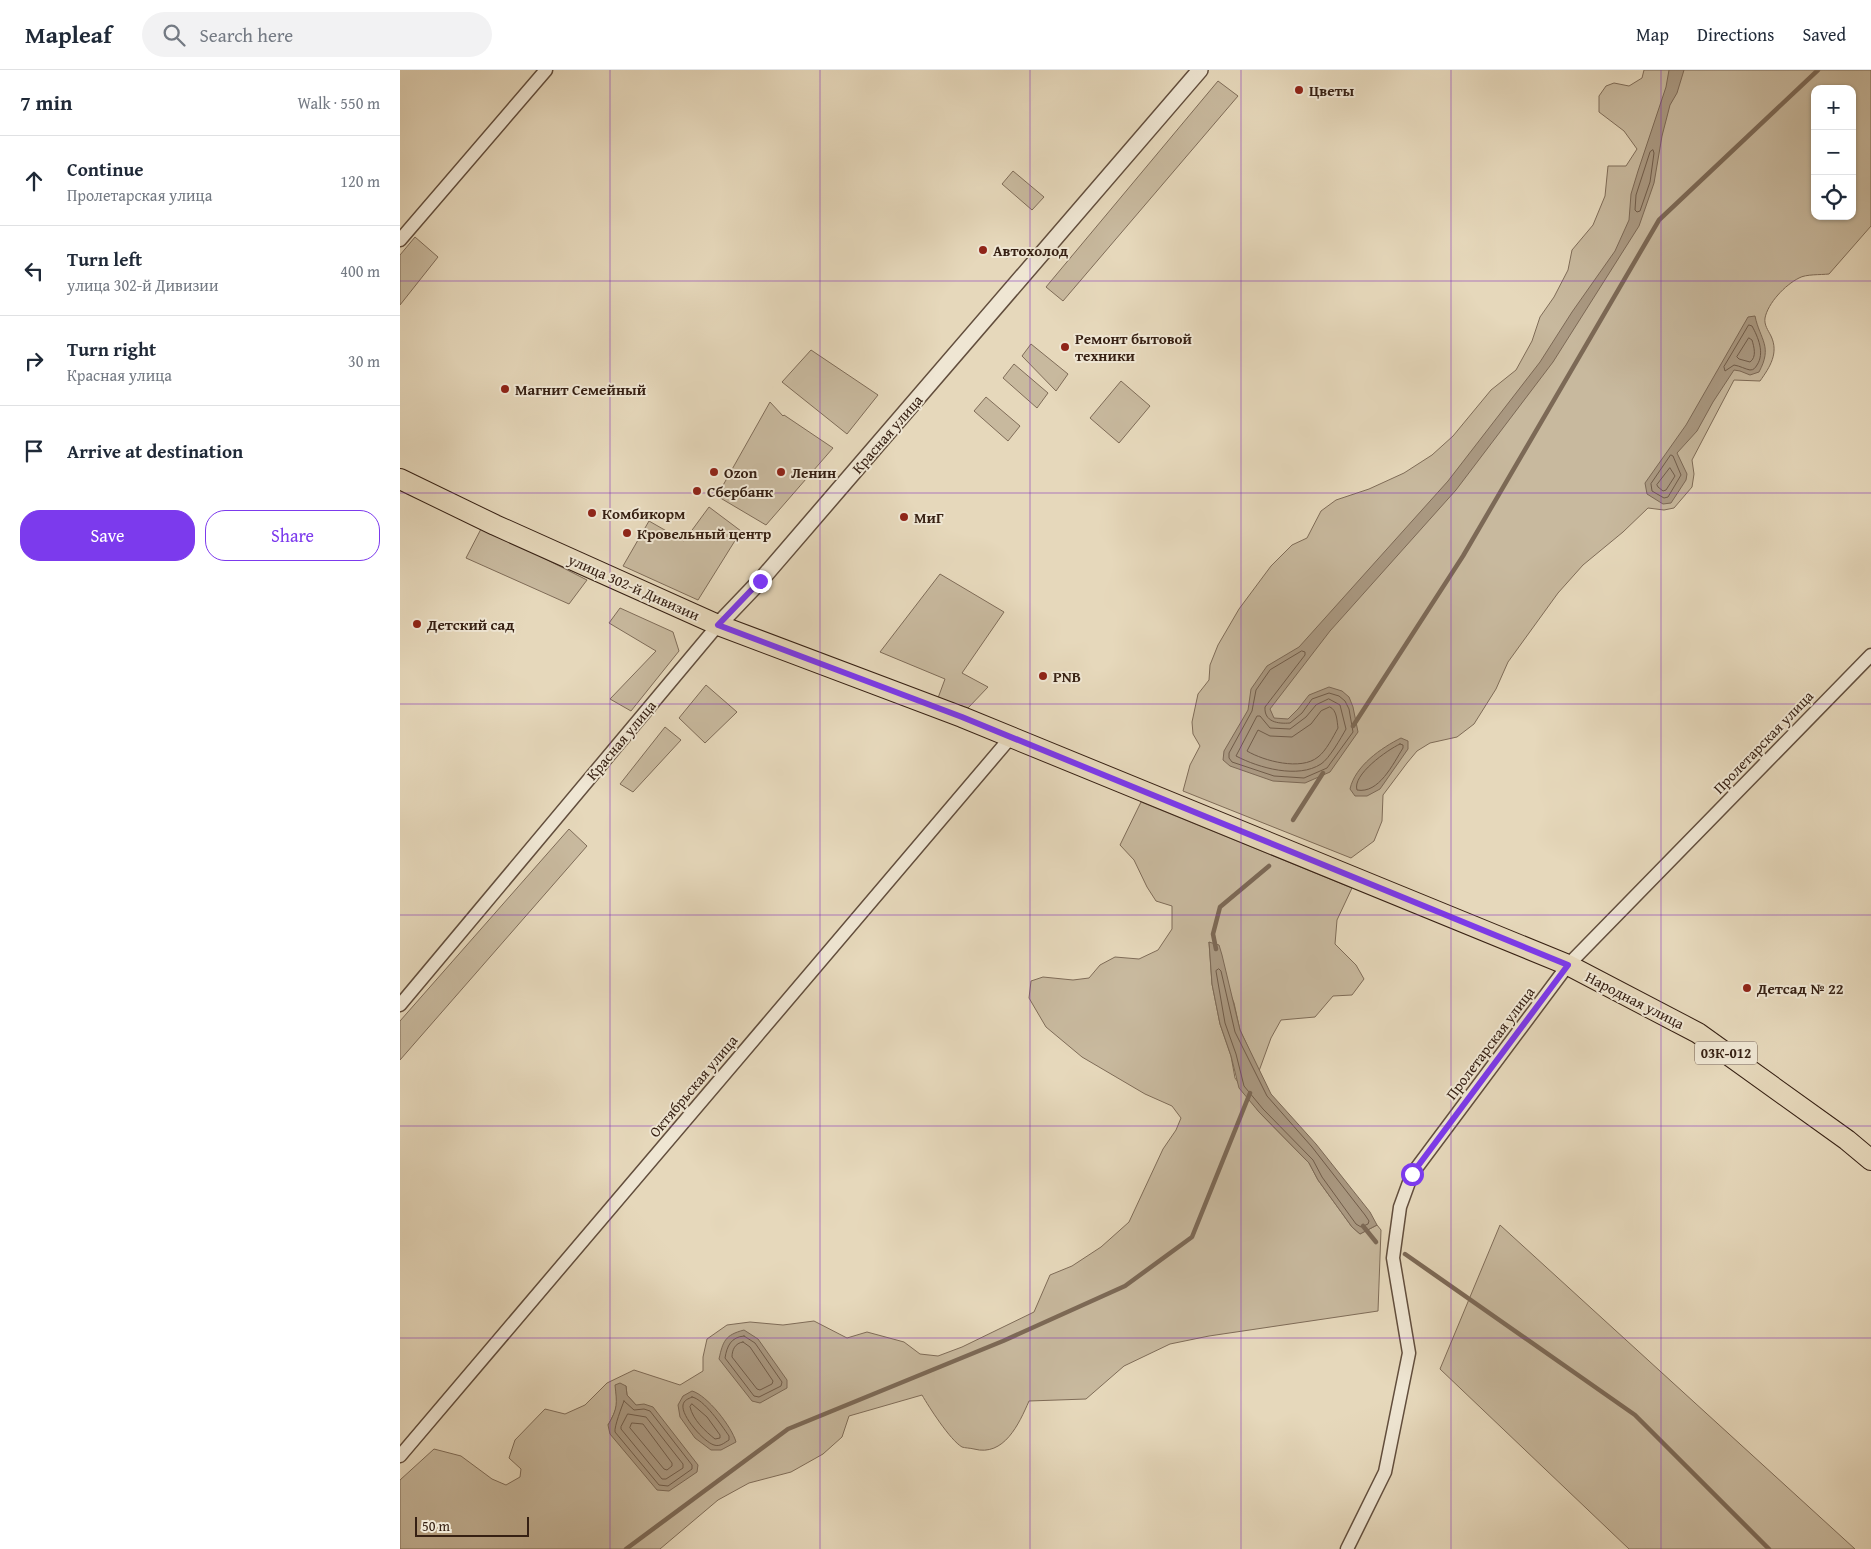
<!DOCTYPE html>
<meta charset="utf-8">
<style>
body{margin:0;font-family:"Gentium Book Plus",serif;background:#f2f2f3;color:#1f2937}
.controls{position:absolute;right:15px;top:15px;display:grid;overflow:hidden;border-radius:10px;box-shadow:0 1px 4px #0004}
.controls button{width:45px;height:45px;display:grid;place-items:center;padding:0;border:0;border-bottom:1px solid #e0e1e3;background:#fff;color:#1f2937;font:25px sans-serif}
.scale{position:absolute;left:15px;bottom:12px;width:114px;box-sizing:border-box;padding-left:5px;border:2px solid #362013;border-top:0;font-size:14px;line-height:18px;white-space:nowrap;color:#362013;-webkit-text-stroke:4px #efe6d3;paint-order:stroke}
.stop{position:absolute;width:15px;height:15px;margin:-11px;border:4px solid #7c3aed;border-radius:50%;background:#fff}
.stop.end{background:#7c3aed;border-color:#fff;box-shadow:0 1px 5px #0008}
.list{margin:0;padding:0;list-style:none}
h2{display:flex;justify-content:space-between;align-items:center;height:65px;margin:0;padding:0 20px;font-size:21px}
h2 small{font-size:16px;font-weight:400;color:#747a83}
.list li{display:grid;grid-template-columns:32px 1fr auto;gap:15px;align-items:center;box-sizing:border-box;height:90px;padding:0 20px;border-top:1px solid #e0e1e3}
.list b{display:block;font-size:19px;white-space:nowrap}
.list p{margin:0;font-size:16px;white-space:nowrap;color:#747a83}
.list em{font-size:16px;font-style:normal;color:#747a83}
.actions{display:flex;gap:10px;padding:15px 20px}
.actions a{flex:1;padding:11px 0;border:1px solid #7c3aed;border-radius:20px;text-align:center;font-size:18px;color:#7c3aed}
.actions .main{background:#7c3aed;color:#fff}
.icon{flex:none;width:28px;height:28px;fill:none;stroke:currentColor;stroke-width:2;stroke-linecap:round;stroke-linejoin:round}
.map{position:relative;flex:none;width:1471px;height:1479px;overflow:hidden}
header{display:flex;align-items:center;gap:30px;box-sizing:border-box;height:70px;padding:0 25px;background:#fff;border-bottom:1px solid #e0e1e3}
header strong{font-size:24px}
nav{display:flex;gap:28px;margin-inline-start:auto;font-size:18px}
.search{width:350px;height:45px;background:#f2f2f3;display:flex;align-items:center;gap:12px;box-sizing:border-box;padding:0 18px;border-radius:28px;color:#747a83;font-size:19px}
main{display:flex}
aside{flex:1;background:#fff}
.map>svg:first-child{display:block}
</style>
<header>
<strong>Mapleaf</strong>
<div class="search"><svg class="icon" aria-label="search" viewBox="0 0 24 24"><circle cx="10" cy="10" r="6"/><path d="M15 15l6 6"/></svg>Search here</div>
<nav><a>Map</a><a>Directions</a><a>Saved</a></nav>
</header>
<main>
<aside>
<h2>7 min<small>Walk · 550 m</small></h2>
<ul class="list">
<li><svg class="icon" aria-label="ahead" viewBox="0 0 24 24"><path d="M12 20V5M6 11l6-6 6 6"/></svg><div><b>Continue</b><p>Пролетарская улица</p></div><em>120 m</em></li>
<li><svg class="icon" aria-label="left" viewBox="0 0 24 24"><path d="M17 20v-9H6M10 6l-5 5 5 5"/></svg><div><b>Turn left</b><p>улица 302-й Дивизии</p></div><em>400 m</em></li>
<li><svg class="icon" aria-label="right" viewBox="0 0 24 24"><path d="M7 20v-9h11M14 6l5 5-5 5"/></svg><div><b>Turn right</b><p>Красная улица</p></div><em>30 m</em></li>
<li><svg class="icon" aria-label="arrive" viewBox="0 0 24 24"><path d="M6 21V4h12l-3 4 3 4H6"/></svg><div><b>Arrive at destination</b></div></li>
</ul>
<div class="actions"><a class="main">Save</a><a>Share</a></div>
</aside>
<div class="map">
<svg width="1471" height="1479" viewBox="0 0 1471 1479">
<rect width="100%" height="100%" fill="#e6d8bb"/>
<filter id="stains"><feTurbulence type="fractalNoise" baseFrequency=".004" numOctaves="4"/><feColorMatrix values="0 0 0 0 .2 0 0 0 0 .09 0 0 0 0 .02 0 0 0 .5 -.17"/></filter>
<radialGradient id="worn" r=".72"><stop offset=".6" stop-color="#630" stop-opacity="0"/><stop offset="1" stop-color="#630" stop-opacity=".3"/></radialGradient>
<g fill="#c8b99e" stroke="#7f6c58" fill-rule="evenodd">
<path d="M1244 0H1471V156L1429 204C1420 205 1406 204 1399 208 1385 215 1368 233 1365 248 1364 255 1368 260 1371 266 1379 283 1370 297 1360 311L1334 310 1292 390 1294 404 1292 417 1274 438 1264 440 1248 438 1223 462 1183 495 1158 523 1108 592 1096 619 1074 654 1057 667 1030 673 1017 681 1007 693 983 725 982 751 974 771 951 788 783 721 790 695 800 676 793 664 792 652 798 624 809 610 810 595 818 575 839 539 871 496 892 475 907 468 921 441 936 430 969 419 1004 403 1032 385 1053 366 1091 320 1116 300 1132 271 1140 247 1154 227 1168 200 1172 180 1193 155 1205 126 1208 96H1226L1237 79 1224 61 1199 42V26L1206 16 1214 13 1229 16 1242 8ZM1415 19H1452V146H1415Z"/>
<polygon points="818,11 838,26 663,231 646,217"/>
<polygon points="613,101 644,127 632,140 602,114"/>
<polygon points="15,167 38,187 0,235 0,185"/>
<polygon points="631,274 668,304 656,321 622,286"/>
<polygon points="411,280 478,325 447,364 382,312"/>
<polygon points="614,294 648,323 637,338 603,308"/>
<polygon points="721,311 750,336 719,373 690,348"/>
<polygon points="586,327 620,356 608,371 574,341"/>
<polygon points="370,332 383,346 384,345 433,378 366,455 317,426"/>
<polygon points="309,437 341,461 298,530 223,496 249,451 284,471"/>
<polygon points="82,457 187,510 169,534 66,488"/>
<polygon points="540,504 604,542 562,603 588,617 568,638 538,628 545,609 480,582"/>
<polygon points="220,538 273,562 279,581 231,641 210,629 256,581 209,553"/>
<polygon points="306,615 337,642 305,673 279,648"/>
<polygon points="265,657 281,670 233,722 220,714"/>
<path d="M741 732 952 818 937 850 935 874 956 895 964 909 952 925 933 926 915 947 881 950 871 968 859 1001 840 960 834 933 809 872 812 914 820 954 831 986 835 1008 859 1042 909 1093 918 1110 952 1157 960 1164 977 1155 981 1160 978 1241 809 1266 770 1274 724 1296 686 1329 629 1331C619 1354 604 1387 574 1379 570 1378 565 1378 562 1377 550 1370 529 1337 522 1325L449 1346 442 1367 423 1384 391 1402 349 1413 318 1430 260 1479H0V1410L34 1379 61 1386 92 1409 106 1415 120 1407 121 1399 109 1388 115 1370 145 1339 165 1344 185 1335 207 1313 234 1300 280 1315 303 1301V1287L307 1269 327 1255 350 1252 383 1255 414 1251 447 1268 467 1262 504 1272 520 1284 538 1286 562 1277 634 1242 650 1205 672 1196 701 1177 729 1152 763 1079 776 1060 781 1048 772 1036 745 1024 682 987 646 957 629 928 631 911 643 907 673 910 689 908 700 895 715 887 739 889 758 880 772 859V836L756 831 747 817 734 790 720 775ZM226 1316 227 1325 236 1335 208 1355C215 1343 219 1335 216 1321Z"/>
<polygon points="169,759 187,776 0,990 0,951"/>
<polygon points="1100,1155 1455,1479 1229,1479 1040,1299"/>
</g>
<g fill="#aa9982" stroke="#7c6956">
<polygon points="1269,0 1284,0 1277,23 1270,35 1262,66 1254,113 1239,156 1153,292 1056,420 930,561 870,639 874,648 888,649 898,639 909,625 929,617 942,621 949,627 953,637 958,662 930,702 905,713 873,711 830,696 823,690 824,681 848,640 851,619 867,596 899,577 1048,411 1140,292 1172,242 1215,181 1229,150 1231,124 1238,101 1266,17"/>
<path d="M1355 246C1360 270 1373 276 1359 302L1350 305 1340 301 1334 300 1313 332 1297 361 1277 383 1287 404 1286 410 1271 433 1263 434 1247 424 1245 413 1286 355 1348 247Z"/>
<path d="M1001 668 1008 671V679L980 719 967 726H955L950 719C955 696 981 678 1001 668Z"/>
<polygon points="809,872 819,875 822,885 840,960 871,1024 916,1074 970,1142 977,1155 960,1164 952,1157 918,1110 909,1093 859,1042 839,1018 831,986 820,954 812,914"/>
<path d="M344 1260 358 1269 387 1310V1318L360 1333 352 1331 319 1289C323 1271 325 1265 344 1260Z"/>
<path d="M220 1313 226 1316 227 1325 236 1335 244 1334 253 1337 298 1395 297 1402 269 1421 257 1420 210 1364 208 1355C218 1338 217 1334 215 1315Z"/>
<path d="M292 1321C307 1325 332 1357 336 1372L321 1380H311L295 1368 280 1347 278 1335 283 1326Z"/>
</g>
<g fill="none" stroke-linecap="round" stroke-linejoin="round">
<g stroke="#705c4a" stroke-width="1">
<polygon points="1253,80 1254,83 1250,112 1240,141 1237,142 1235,140 1236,125 1250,82"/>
<path d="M1349 255 1352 256C1358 267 1365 283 1357 295 1355 298 1354 300 1350 300 1345 299 1340 296 1334 295L1325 301 1324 297Z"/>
<path d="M1349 268 1352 270C1354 277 1357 287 1350 292L1339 289 1337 287Z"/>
<polygon points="1271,385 1273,386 1281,405 1268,427 1264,428 1252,421 1251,414"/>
<polygon points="1270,398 1275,406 1266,420 1263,421 1258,417 1257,415"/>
<path d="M902 581 905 582V585L865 637C864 652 878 654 890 653L902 643 912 629 929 623 939 626 945 631 949 639 953 662 927 698 904 708 874 706 832 692 829 688V683L852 641 856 620 870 600Z"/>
<path d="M929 629 940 635 946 659C941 668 929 689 921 694 898 709 859 698 836 686L857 646H860L870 658 890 659 906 647 916 635Z"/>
<path d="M930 637C937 640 937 651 938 658 933 667 926 681 918 687 901 701 864 691 847 681L858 660 870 666 892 667 911 654 921 641Z"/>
<path d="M1000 674 1003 675V678C993 694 979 724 957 720 952 705 987 680 1000 674Z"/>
<polygon points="819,899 821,901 835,962 867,1026 912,1077 965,1145 969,1151 968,1154 961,1157 956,1154 922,1107 913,1090 863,1039 844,1016 836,984 825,953 816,901"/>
<path d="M344 1266 355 1273 382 1312 381 1316 359 1327 354 1326 325 1288C327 1276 331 1267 344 1266Z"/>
<path d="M343 1272 350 1277 373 1311 372 1314 360 1320 357 1319 332 1287C332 1280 335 1273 343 1272Z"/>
<path d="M292 1327C304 1329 322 1356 329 1366V1370C324 1373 320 1377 314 1375 304 1372 281 1346 283 1335 284 1330 288 1329 292 1327Z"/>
<path d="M224 1331 234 1340 244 1339 250 1341 292 1395V1399L268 1416 259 1415 215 1362C214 1357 222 1336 224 1331Z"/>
<path d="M292 1334 307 1347 320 1365V1368L315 1369C305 1361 293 1350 290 1337Z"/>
<polygon points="228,1344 246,1347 283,1394 283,1398 266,1409 262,1409 221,1359 221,1357"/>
<polygon points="232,1353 243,1354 272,1393 272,1396 267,1400 264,1399 230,1358"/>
</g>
<g stroke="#7c6956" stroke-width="4.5">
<polyline points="953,656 1063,486 1259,150 1418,0"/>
<polyline points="893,750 923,703"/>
<polyline points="816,879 813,864 820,837 869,796"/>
<polyline points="963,1156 976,1172"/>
<polyline points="1005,1184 1235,1345 1369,1479"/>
<polyline points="226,1479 388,1359 603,1271 725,1216 792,1167 850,1023"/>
</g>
<defs>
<g id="minor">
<polyline points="0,170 146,0"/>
<polyline points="0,935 318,555"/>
<polyline points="0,1386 611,667"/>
<polyline points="947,1479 985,1402 1009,1283 993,1188 1000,1137 1012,1104 1168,895 1471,585"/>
</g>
<polyline id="tertiary" points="318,555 360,511 800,0"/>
<polyline id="primary" points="0,409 95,455 318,555 562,647 1168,895 1298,963 1447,1070 1471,1090"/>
</defs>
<use href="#minor" stroke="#624e3d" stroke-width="15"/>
<use href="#tertiary" stroke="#624e3d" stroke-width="18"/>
<use href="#primary" stroke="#362013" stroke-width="22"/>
<use href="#minor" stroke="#efe6d3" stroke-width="12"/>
<use href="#tertiary" stroke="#efe6d3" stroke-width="15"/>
<use href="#primary" stroke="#e6d8bb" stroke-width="20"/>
</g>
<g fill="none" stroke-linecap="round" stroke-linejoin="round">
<polyline stroke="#7c3aed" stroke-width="6" points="360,511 318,555 562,647 1168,895 1012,1104"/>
</g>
<path fill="none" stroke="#7b2cbf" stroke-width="1" stroke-opacity="0.55" d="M210 0V1479M420 0V1479M630 0V1479M841 0V1479M1051 0V1479M1261 0V1479M0 211H1471M0 423H1471M0 634H1471M0 845H1471M0 1056H1471M0 1268H1471"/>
<g fill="#8f2418" stroke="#efe6d3" stroke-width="2">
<circle cx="899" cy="20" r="5"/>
<circle cx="583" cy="180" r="5"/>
<circle cx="665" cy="277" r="5"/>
<circle cx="105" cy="319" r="5"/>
<circle cx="314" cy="402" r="5"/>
<circle cx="381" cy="402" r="5"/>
<circle cx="297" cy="421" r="5"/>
<circle cx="192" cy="443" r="5"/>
<circle cx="504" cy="447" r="5"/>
<circle cx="227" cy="463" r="5"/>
<circle cx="17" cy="554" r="5"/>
<circle cx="643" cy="606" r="5"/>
<circle cx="1347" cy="918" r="5"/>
</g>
<g text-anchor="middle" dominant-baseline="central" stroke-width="4" stroke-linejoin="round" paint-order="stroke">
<rect fill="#efe6d3" stroke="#6e5b4d" stroke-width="1" x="1295" y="971.5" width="62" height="23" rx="4"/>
<g font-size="14" font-weight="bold" fill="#362013">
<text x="1326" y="983">03К-012</text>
</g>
<g font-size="15" font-weight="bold" fill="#362013" stroke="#efe6d3" text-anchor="start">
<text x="909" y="20">Цветы</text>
<text x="593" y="180">Автохолод</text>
<text x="675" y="268">Ремонт бытовой<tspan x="675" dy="17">техники</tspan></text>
<text x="115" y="319">Магнит Семейный</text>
<text x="324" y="402">Ozon</text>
<text x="391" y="402">Ленин</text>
<text x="307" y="421">Сбербанк</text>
<text x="202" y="443">Комбикорм</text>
<text x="514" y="447">МиГ</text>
<text x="237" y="463">Кровельный центр</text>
<text x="27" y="554">Детский сад</text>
<text x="653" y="606">PNB</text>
<text x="1357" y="918">Детсад № 22</text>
</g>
<g font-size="15" fill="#362013" stroke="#efe6d3">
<text transform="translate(487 364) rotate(-49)">Красная улица</text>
<text transform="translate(234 517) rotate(24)">улица 302-й Дивизии</text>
<text transform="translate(221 670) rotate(-50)">Красная улица</text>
<text transform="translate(1363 672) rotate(-46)">Пролетарская улица</text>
<text transform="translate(1235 930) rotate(27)">Народная улица</text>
<text transform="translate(1090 973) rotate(-53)">Пролетарская улица</text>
<text transform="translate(293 1016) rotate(-50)">Октябрьская улица</text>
</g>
</g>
<rect width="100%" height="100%" filter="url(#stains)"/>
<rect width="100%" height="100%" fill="url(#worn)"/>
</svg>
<div class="controls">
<button>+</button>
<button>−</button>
<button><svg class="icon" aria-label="locate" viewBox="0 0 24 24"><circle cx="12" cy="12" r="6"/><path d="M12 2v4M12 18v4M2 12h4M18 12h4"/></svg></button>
</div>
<div class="scale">50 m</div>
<div class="stop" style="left:1012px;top:1104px"></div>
<div class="stop end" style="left:360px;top:511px"></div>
</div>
</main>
